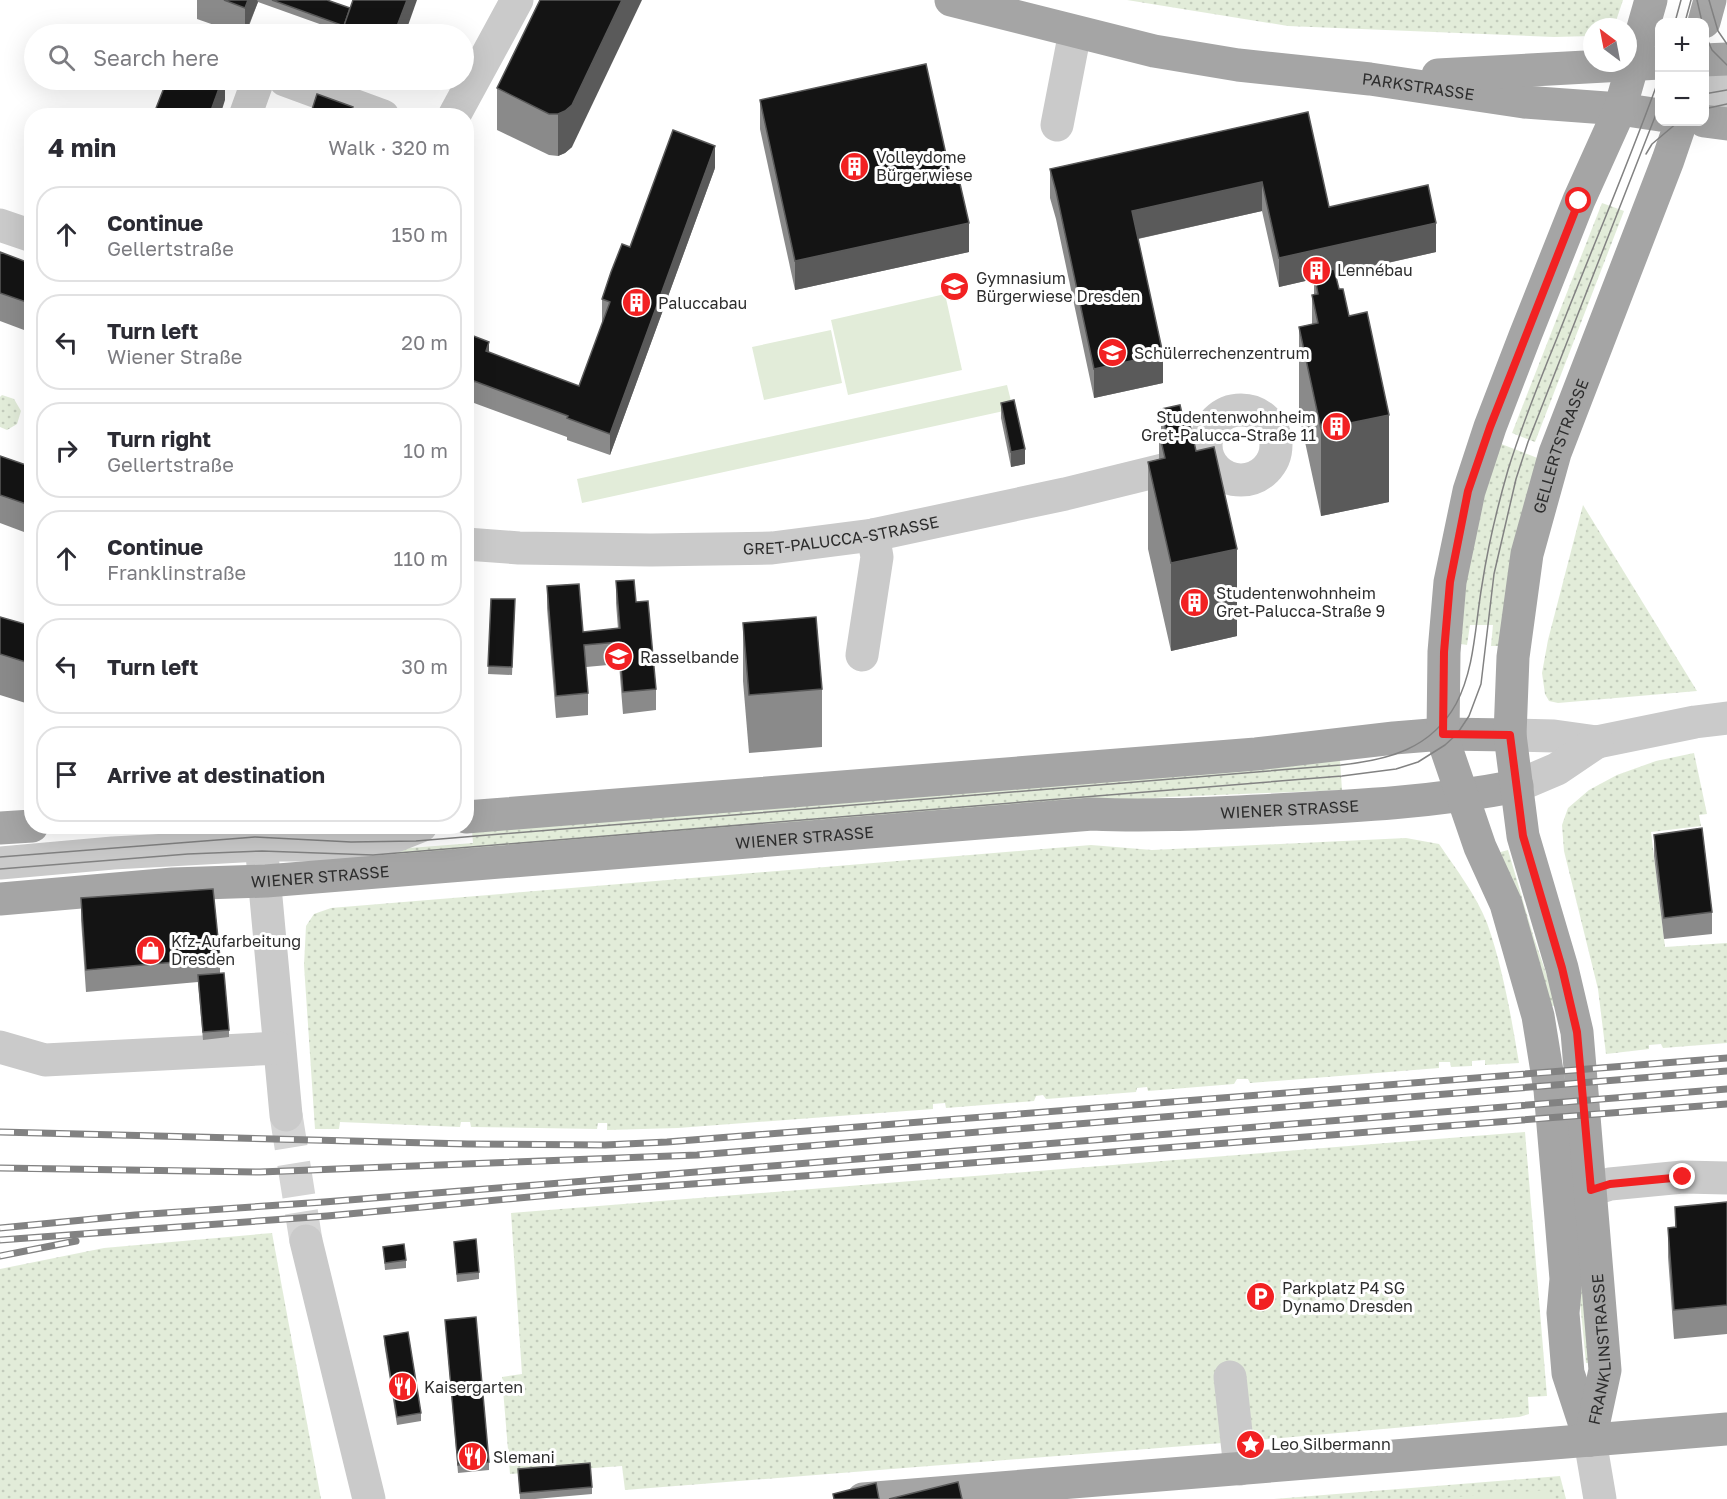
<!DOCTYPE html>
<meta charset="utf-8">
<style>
body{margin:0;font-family:"Golos Text",sans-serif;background:#f2f2f3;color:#2b2b33}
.controls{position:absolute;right:18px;top:18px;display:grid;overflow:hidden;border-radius:12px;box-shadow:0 6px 24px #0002}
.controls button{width:54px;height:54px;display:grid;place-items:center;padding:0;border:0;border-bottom:2px solid #e1e1e2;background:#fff;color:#2b2b33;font:30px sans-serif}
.compass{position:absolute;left:1583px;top:18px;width:54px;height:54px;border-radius:50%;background:#fff;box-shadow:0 6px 24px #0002;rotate:328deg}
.stop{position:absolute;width:18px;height:18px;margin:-14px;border:4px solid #f22122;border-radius:50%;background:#fff}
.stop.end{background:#f22122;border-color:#fff;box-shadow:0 2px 6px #0008}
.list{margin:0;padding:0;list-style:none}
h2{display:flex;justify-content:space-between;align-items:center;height:78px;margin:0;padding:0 24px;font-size:26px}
h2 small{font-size:20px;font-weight:400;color:#7c7c81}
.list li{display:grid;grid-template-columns:39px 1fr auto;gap:18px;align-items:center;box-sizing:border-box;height:96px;margin:0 12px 12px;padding:0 12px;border:2px solid #e1e1e2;border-radius:24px}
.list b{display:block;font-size:22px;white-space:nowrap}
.list p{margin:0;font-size:20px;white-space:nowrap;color:#7c7c81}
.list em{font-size:20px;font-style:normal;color:#7c7c81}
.icon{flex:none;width:33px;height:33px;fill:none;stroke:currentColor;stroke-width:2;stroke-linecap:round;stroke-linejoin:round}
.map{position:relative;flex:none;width:1727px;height:1499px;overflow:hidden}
.search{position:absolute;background:#fff;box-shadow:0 6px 24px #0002;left:24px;top:24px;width:450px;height:66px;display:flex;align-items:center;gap:15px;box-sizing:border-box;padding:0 21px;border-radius:33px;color:#7c7c81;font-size:22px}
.panel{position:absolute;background:#fff;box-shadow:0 6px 24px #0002;left:24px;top:108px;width:450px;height:726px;border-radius:24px}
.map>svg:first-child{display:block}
</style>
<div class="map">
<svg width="1727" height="1499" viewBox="0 0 1727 1499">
<defs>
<pattern id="grass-dots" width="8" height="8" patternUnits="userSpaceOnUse" patternTransform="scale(1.5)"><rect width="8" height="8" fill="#e2ecd9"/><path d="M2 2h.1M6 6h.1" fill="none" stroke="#c2cbbb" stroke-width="1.8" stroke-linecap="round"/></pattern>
</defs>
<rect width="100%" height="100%" fill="#fff"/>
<g fill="url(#grass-dots)">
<polygon points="1127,0 1623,0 1614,27 1592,27 1592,36 1554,37 1288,26"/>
<polygon points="1602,203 1624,211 1535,442 1512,433"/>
<polygon points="2,395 14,399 21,411 17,424 7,430 0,427 0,397"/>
<polygon points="1496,442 1540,459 1501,646 1491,646 1493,625 1470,625 1467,645 1455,643 1465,563"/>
<polygon points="1583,505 1697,691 1558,703 1549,701 1545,694 1542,673 1548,640"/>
<polygon points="1694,753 1707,814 1699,815 1701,826 1651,832 1665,947 1727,943 1727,1043 1663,1048 1661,1044 1649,1045 1649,1049 1606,1054 1598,989 1564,851 1562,825 1568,808 1589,790 1617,775 1656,761"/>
<polygon points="1340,760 1342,790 1168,797 320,866 372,851 473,843 472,831"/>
<path d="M1406 838 1439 844C1456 869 1476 895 1487 923 1503 968 1511 1016 1519 1063L1485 1065V1060L1472 1061V1066L1451 1067 1450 1062H1439V1068L1250 1083 1248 1079H1237L1234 1084 1148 1091 1147 1087 1137 1088 1136 1092 1046 1099 1043 1095 1036 1096 1034 1101 946 1108 945 1103 933 1104V1109L678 1128 607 1130V1123H598L597 1129 471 1127 470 1122H461L460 1127 340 1122 339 1129H315L304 965 306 926 314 914 331 908 1091 845 1152 850Z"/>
<polygon points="1508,850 1534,938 1557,1005 1548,1007 1497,853"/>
<polygon points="1525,1132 1547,1396 1528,1397 1529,1414 1519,1417 1248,1441 625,1490 622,1466 510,1474 502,1377 522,1374 511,1213"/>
<polygon points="1573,1230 1593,1363 1586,1363"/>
<polygon points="272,1233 321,1499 0,1499 0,1269 104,1248"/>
<polygon points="1560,1476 1566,1499 1274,1499"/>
</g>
<g fill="#e2ecd9">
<polygon points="945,294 962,370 848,395 831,320"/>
<polygon points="831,330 842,383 764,400 752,347"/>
<polygon points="1007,385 1013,409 582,503 577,479"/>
<polygon points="1546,1490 1548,1499 1429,1499"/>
</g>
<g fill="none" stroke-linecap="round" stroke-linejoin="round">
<polyline stroke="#d5d5d5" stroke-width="33" stroke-dasharray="33 16" stroke-linecap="butt" points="286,1115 306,1241"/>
<g stroke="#cacaca" stroke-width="33">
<polyline points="1704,68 1727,82"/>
<polyline points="285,80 383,116"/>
<polyline points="1704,101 1727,97"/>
<polyline points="245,116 258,80"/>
<polyline points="454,116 517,0"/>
<polyline points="1057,125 1075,32"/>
<polyline points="0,225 32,236"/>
<circle cx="1241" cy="445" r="35"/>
<path id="s1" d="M466 544 519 548 651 550 772 548 873 535 1065 494 1191 463"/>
<polyline points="862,655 877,557 873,535"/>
<polyline points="1510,735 1554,736 1597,742 1695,722 1727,718"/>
<polyline points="1517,786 1557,769 1597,742"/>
<polyline points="262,854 286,1115"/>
<polyline points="0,863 113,853 259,845 373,845 421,826"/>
<polyline points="0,1047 45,1060 279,1048"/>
<polyline points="1571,1209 1591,1190 1610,1184 1683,1177 1727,1178"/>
<polyline points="306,1241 369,1499"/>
<polyline points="1230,1377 1240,1469"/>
<polyline points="1590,1440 1600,1499"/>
</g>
<g stroke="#a5a5a5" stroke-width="33">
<path id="s2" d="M951 0 1154 51 1238 65 1370 79 1524 102 1620 109 1660 115"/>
<polyline points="1704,22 1710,0"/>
<polyline points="1704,60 1727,59"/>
<polyline points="1438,75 1660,63"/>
<polyline points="1704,121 1727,124"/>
<polyline points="466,817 1256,754 1394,738 1443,734 1510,735"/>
<polyline points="0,828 32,826"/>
<path id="s3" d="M0 899 173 884 266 881 1092 814C1153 817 1214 813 1275 810 1358 806 1435 802 1517 786"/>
<polyline points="1590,1440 1568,1373 1563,1313 1566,1279 1561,1218 1550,1090 1538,1016 1506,904 1480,847 1445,745 1443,734 1444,652 1450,582 1469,491 1490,427 1525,336 1579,200 1620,109 1651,0"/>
<path id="s4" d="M1590 1440 1605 1370 1577 1032 1562 968 1523 836 1510 735 1513 657 1527 554 1555 453 1668 160 1681 122"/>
<polyline points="863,1499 1727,1429"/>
</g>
<g stroke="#828282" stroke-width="1.5">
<polyline points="1697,0 1702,22"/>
<polyline points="1709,0 1718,31 1727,44"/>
<polyline points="1675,22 1681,0"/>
<polyline points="1685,22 1691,0"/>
<polyline points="1704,32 1712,50 1727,65"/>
<polyline points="1704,94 1727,90"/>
<polyline points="1704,109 1727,104"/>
<polyline points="1646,154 1652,144 1678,122"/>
<path d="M0 857 255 837 351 842 416 841 1341 765C1388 760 1431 749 1456 704 1475 668 1475 625 1482 585 1488 546 1497 508 1508 470 1522 425 1539 382 1557 338 1591 251 1628 165 1660 76"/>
<polyline points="0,869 188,854 262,851 373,855 1342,776 1396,769 1418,762 1445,745 1457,734 1469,716 1481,684 1494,574 1516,479 1528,442 1660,104"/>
</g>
<defs>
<g id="rail">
<polyline points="0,1132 468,1144 605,1145 667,1142 1727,1058"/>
<polyline points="0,1168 260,1172 697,1155 1727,1071"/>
<polyline points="0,1228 135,1215 324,1202 1727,1089"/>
<polyline points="0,1240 327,1216 583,1192 843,1173 1727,1104"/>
<polyline points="0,1256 76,1241"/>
</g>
</defs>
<use href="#rail" stroke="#828282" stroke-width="7"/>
<use href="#rail" stroke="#fff" stroke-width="4.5" stroke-dasharray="14" stroke-linecap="butt"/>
</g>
<g fill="#8a8a8a">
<polygon points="197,0 327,0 350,8 342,32 258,2 246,34 240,34 197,19"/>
<polygon points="540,0 572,147 565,153 558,156 549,155 497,130 497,88"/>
<polygon points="361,80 388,80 385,88"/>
<polygon points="760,100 951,177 969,252 795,290 760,129"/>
<polygon points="1308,112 1329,207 1436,252 1335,275 1389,502 1321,516 1299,414 1299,327 1312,324 1312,295 1314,295 1314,279 1279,287 1262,211 1138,239 1163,383 1094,398 1056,219 1050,198 1050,169"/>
<polygon points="715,168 610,455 567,440 567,437 474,403 466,424 466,333 489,353 579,386 603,322 602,321 602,299"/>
<polygon points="0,252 32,264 32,333 0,321"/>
<polygon points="1001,403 1025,464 1011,467 1001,418"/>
<polygon points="1161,409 1237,636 1171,651 1148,549 1148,462 1159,459 1159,432 1161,432"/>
<polygon points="0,456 32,467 32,535 0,523"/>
<polygon points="616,581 636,602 656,689 656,710 623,714 619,664 586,667 588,693 588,715 556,718 547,608 547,586 583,632 618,629 616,603"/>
<polygon points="491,599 515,599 512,675 488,674"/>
<polygon points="0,617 32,626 32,705 0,695"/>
<polygon points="743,623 822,689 822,747 749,753 743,681"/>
<polygon points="1654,835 1712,912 1712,934 1664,939 1654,856"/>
<polygon points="81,898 220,958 220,973 229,1030 229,1037 203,1040 198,982 86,992 81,920"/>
<polygon points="1727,1202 1727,1334 1674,1339 1668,1257 1668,1228 1675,1228 1675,1207"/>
<polygon points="454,1242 479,1272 479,1279 457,1282"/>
<polygon points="383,1247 406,1260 406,1268 385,1270"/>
<polygon points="445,1320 489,1462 489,1470 458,1473"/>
<polygon points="384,1336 421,1413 421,1421 397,1425 384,1343"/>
<polygon points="518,1469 592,1487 592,1494 535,1499 520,1499"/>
</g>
<g fill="#5a5a5a">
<polygon points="248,0 257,0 258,2 245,34 245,8"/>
<polygon points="407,0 417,0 405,34 394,34"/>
<polygon points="622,0 642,0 572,147 565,153 558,156 558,114"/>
<polygon points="222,80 225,80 225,100 220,116 209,116"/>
<polygon points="385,80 388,80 385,88"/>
<polygon points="715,146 715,168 610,455 610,434"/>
<polygon points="1262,182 1262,211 1132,240 1132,211"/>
<polygon points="969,223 969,252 795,290 795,261"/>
<polygon points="1436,223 1436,252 1315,279 1314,273 1314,279 1279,287 1279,258"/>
<polygon points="489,342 489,364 486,351"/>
<polygon points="1163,354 1163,383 1094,398 1094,369"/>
<polygon points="474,381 474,403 466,424 466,402"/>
<polygon points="1389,415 1389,502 1321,516 1321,429"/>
<polygon points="1025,449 1025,464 1011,467 1011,452"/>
<polygon points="1237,549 1237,636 1171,651 1171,563"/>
</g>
<g fill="#141414" stroke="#5a5a5a" stroke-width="1.5">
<polygon points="224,0 248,0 245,8"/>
<polygon points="272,0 327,0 350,8 344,26"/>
<polygon points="353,0 407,0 394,34 341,34"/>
<polygon points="540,0 622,0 572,105 565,111 558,114 549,114 497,88"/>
<polygon points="926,64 951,177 958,175 969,223 795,261 760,100"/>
<polygon points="167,80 222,80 209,116 153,116"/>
<polygon points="317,94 353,107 350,114 355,116 310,116"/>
<polygon points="1308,112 1329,207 1428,185 1436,223 1279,258 1262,182 1132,211 1163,354 1094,369 1056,191 1050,169"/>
<polygon points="673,130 715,146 610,434 567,418 568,416 474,381 466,402 466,333 489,342 486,351 579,386 610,302 602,299 611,272 622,244 630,247"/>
<polygon points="0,252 32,264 32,304 0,293"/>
<polygon points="1334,269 1339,289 1343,289 1349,316 1367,312 1389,415 1321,429 1299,327 1318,323 1312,295 1318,294 1314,273"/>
<polygon points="1014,400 1025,449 1011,452 1001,403"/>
<polygon points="1180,405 1185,426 1190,425 1196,451 1214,447 1237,549 1171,563 1148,462 1165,458 1159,432 1166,431 1161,409"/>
<polygon points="0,456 32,467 32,506 0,495"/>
<polygon points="634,580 636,602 648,601 656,689 623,692 619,642 584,645 588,693 556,696 547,586 579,584 583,632 620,628 616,581"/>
<polygon points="491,599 515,599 512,667 488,666"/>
<polygon points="0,617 32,626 32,664 0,654"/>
<polygon points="816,617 822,689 749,695 743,623"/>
<polygon points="1702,828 1712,912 1664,918 1654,835"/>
<polygon points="213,889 220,958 86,970 81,898"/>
<polygon points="224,973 229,1030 203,1032 198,975"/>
<polygon points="1727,1202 1727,1305 1674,1310 1668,1228 1676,1227 1675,1207"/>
<polygon points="476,1239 479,1272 457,1274 454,1242"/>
<polygon points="404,1244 406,1260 385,1263 383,1247"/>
<polygon points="476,1317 489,1462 458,1465 445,1320"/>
<polygon points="408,1332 421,1413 397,1417 384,1336"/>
<polygon points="590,1463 592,1487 520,1493 518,1469"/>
<polygon points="958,1482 962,1499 889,1499"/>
<polygon points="876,1483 879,1499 834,1499 833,1494"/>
</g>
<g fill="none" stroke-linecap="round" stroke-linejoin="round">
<polyline stroke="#f22122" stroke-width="8" points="1579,201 1490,427 1468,491 1450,582 1444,652 1443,734 1510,735 1523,836 1562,968 1577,1032 1591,1190 1610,1184 1683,1177"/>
</g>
<defs>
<symbol id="building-disc" viewBox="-11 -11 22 22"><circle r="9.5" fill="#f22122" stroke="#fff"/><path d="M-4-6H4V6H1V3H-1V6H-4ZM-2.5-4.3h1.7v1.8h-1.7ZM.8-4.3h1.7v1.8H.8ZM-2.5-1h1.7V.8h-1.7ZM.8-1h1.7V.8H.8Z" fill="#fff"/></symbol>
<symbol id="school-disc" viewBox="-11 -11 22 22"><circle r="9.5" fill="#f22122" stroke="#fff"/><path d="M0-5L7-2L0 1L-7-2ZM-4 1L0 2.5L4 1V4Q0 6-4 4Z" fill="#fff"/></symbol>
<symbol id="shop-disc" viewBox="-11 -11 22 22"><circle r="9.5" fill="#f22122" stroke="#fff"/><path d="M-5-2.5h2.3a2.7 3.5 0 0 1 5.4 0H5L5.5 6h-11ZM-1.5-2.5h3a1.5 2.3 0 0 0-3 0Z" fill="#fff"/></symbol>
<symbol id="parking-disc" viewBox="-11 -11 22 22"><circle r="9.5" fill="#f22122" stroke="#fff"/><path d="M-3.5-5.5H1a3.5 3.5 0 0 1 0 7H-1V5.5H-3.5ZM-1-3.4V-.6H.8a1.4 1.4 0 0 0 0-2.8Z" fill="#fff"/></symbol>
<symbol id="restaurant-disc" viewBox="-11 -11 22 22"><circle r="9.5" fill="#f22122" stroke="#fff"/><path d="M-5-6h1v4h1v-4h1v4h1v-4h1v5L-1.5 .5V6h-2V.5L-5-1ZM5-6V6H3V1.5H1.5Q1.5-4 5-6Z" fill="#fff"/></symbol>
<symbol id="sight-disc" viewBox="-11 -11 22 22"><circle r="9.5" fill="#f22122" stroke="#fff"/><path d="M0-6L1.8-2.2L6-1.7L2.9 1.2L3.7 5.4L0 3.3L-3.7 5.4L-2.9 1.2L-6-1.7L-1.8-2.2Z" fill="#fff"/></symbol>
</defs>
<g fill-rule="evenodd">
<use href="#building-disc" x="838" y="150" width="33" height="33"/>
<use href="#building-disc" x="1300" y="254" width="33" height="33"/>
<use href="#school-disc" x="938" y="270" width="33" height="33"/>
<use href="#building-disc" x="620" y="286" width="33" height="33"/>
<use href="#school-disc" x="1096" y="336" width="33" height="33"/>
<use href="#building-disc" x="1320" y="410" width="33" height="33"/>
<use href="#building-disc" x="1178" y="586" width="33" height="33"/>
<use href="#school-disc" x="602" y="640" width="33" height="33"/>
<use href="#shop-disc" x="134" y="934" width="33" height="33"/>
<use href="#parking-disc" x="1244" y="1280" width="33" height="33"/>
<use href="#restaurant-disc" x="386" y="1370" width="33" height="33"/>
<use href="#sight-disc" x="1234" y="1428" width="33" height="33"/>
<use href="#restaurant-disc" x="456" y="1440" width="33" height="33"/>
</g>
<g text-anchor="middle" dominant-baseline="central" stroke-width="6" stroke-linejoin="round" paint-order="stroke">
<g font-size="16" fill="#2d2d2d" stroke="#fff">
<text stroke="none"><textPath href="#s2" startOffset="476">PARKSTRASSE</textPath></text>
<text stroke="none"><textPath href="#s4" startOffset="1011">GELLERTSTRASSE</textPath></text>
<text stroke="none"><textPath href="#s1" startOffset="376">GRET-PALUCCA-STRASSE</textPath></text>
<text stroke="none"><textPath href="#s3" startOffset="1293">WIENER STRASSE</textPath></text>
<text stroke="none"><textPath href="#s3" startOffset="807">WIENER STRASSE</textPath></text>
<text stroke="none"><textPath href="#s3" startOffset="321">WIENER STRASSE</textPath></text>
<text stroke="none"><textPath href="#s4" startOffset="92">FRANKLINSTRASSE</textPath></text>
</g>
<g font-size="16" fill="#2d2d2d" stroke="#fff" text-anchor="start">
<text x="876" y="157">Volleydome<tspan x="876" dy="18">Bürgerwiese</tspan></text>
<text x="1337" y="270">Lennébau</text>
<text x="976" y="278">Gymnasium<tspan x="976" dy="18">Bürgerwiese Dresden</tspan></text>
<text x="658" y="303">Paluccabau</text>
<text x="1134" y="353">Schülerrechenzentrum</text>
<text x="1316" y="417" text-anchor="end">Studentenwohnheim<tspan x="1316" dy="18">Gret-Palucca-Straße 11</tspan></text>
<text x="1216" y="593">Studentenwohnheim<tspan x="1216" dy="18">Gret-Palucca-Straße 9</tspan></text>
<text x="640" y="657">Rasselbande</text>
<text x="171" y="941">Kfz-Aufarbeitung<tspan x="171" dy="18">Dresden</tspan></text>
<text x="1282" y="1288">Parkplatz P4 SG<tspan x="1282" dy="18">Dynamo Dresden</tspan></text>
<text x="424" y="1387">Kaisergarten</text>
<text x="1271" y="1444">Leo Silbermann</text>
<text x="493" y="1457">Slemani</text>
</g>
</g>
</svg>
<div class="controls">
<button>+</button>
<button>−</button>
</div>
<svg class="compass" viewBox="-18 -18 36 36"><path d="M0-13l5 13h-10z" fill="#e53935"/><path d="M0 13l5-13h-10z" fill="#7c7c81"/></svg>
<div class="stop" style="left:1579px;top:201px"></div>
<div class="stop end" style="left:1683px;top:1177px"></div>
<div class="search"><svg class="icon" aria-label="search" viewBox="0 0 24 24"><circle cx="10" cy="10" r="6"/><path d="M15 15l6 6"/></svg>Search here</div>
<section class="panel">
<h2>4 min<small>Walk · 320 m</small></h2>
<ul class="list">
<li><svg class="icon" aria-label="ahead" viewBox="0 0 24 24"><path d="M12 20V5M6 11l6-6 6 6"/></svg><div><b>Continue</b><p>Gellertstraße</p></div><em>150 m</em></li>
<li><svg class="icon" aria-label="left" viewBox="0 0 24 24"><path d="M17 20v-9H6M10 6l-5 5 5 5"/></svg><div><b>Turn left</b><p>Wiener Straße</p></div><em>20 m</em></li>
<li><svg class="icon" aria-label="right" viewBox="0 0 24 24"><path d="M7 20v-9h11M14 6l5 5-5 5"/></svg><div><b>Turn right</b><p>Gellertstraße</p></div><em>10 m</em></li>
<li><svg class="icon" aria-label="ahead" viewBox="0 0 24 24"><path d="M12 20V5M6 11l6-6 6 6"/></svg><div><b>Continue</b><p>Franklinstraße</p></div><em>110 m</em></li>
<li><svg class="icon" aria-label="left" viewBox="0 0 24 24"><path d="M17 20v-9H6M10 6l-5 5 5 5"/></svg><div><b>Turn left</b></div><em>30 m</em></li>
<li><svg class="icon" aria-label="arrive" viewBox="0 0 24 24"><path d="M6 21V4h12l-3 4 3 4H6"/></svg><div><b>Arrive at destination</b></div></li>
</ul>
</section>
</div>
